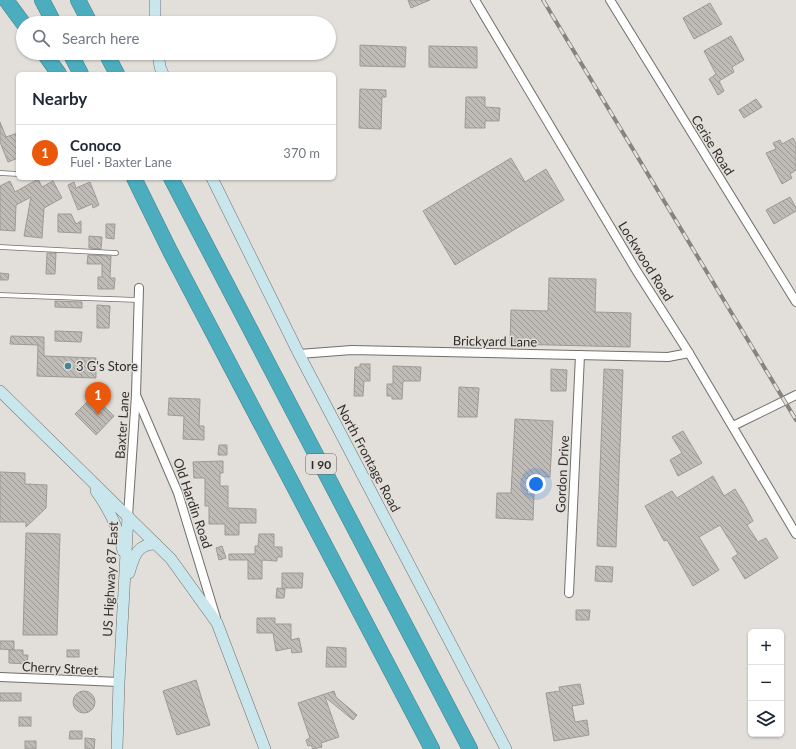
<!DOCTYPE html>
<meta charset="utf-8">
<style>
body{margin:0;font-family:Lato,sans-serif;background:#f6f6f7;color:#1f2937}
.controls{position:absolute;right:12px;bottom:12px;display:grid;overflow:hidden;border-radius:6px;box-shadow:0 1px 3px #0004}
.controls button{width:36px;height:36px;display:grid;place-items:center;padding:0;border:0;border-bottom:1px solid #e0e1e3;background:#fff;color:#1f2937;font:20px sans-serif}
.you{position:absolute;left:536px;top:484px;width:14px;height:14px;margin:-10px;border:3px solid #fff;border-radius:50%;background:#1a73e8;box-shadow:0 0 0 6px #1a73e833}
.badge{display:grid;place-items:center;width:26px;height:26px;border-radius:50%;background:#ea580c;color:#fff;font-size:13px;font-weight:700}
.pin{position:absolute;translate:-50% -33px;filter:drop-shadow(0 1px 2px #0008)}
.pin::after{content:'';position:absolute;top:21px;width:14px;height:12px;background:inherit;clip-path:polygon(0 0,100% 0,50% 100%)}
.list{margin:0;padding:0;list-style:none}
h2{display:flex;justify-content:space-between;align-items:center;height:52px;margin:0;padding:0 16px;font-size:17px}
h2 small{font-size:13px;font-weight:400;color:#747a83}
.list li{display:grid;grid-template-columns:26px 1fr auto;gap:12px;align-items:center;box-sizing:border-box;height:56px;padding:0 16px;border-top:1px solid #e0e1e3}
.list b{display:block;font-size:15px;white-space:nowrap}
.list p{margin:0;font-size:13px;white-space:nowrap;color:#747a83}
.list em{font-size:13px;font-style:normal;color:#747a83}
.icon{flex:none;width:22px;height:22px;fill:none;stroke:currentColor;stroke-width:2;stroke-linecap:round;stroke-linejoin:round}
.map{position:relative;flex:none;width:796px;height:749px;overflow:hidden}
.search{position:absolute;background:#fff;box-shadow:0 1px 3px #0004;left:16px;top:16px;width:320px;height:44px;display:flex;align-items:center;gap:10px;box-sizing:border-box;padding:0 14px;border-radius:22px;color:#747a83;font-size:15px}
.panel{position:absolute;background:#fff;box-shadow:0 1px 3px #0004;left:16px;top:72px;width:320px;height:108px;border-radius:6px}
.map>svg:first-child{display:block}
</style>
<div class="map">
<svg width="796" height="749" viewBox="0 0 796 749">
<defs>
<pattern id="building-back-hatch" width="6" height="6" patternUnits="userSpaceOnUse"><rect width="6" height="6" fill="#bfbbb7"/><path d="M-1 5l2 2M0 0l6 6M5-1l2 2" fill="none" stroke="#9c9895"/></pattern>
</defs>
<rect width="100%" height="100%" fill="#e2ded9"/>
<g fill="url(#building-back-hatch)" stroke="#9d9a96">
<polygon points="408,0 430,0 411,8"/>
<polygon points="710,3 722,24 694,39 683,18"/>
<polygon points="731,36 744,60 732,67 734,72 719,81 724,91 718,95 709,79 716,74 704,51"/>
<polygon points="360,45 406,47 405,67 360,66"/>
<polygon points="429,46 477,47 477,68 429,67"/>
<polygon points="360,89 386,90 386,97 382,97 381,129 359,128"/>
<polygon points="466,97 485,97 485,107 500,108 499,121 485,121 485,128 465,128"/>
<polygon points="756,99 762,107 744,118 739,110"/>
<polygon points="0,122 6,137 18,133 18,158 8,162 0,142"/>
<polygon points="793,138 796,143 796,170 790,174 792,178 782,184 766,153 776,149 773,143 780,140 782,144"/>
<polygon points="511,158 525,182 546,169 564,200 455,265 423,211"/>
<polygon points="38,179 42,187 53,181 62,198 44,208 42,238 24,236 31,197 16,205 15,231 0,230 0,186 10,181 15,192"/>
<polygon points="74,182 76,188 90,182 99,205 93,208 92,204 78,210 68,185"/>
<polygon points="790,197 796,208 796,211 774,224 766,210"/>
<polygon points="58,214 71,214 76,224 81,221 81,233 58,232"/>
<polygon points="106,224 115,224 114,239 106,238"/>
<polygon points="89,236 102,237 101,249 89,248"/>
<polygon points="47,253 56,253 55,274 46,274"/>
<polygon points="88,255 111,256 110,278 115,278 114,289 98,289 98,277 102,277 102,264 87,264"/>
<polygon points="0,273 9,274 8,280 0,280"/>
<polygon points="549,278 596,279 595,312 631,313 630,347 510,344 511,310 548,311"/>
<polygon points="55,301 82,302 82,308 55,307"/>
<polygon points="97,305 110,306 109,328 97,328"/>
<polygon points="55,331 82,332 81,342 55,341"/>
<polygon points="11,336 44,337 44,356 96,358 96,378 37,376 38,345 10,344"/>
<polygon points="360,364 370,364 370,381 364,381 363,396 354,396 355,367 360,367"/>
<polygon points="393,366 421,367 420,381 403,381 402,399 392,399 392,396 387,396 387,384 393,384"/>
<polygon points="551,369 567,370 566,391 551,391"/>
<polygon points="604,369 623,370 616,547 597,546"/>
<polygon points="459,387 479,388 477,417 458,417"/>
<polygon points="93,396 114,416 96,435 75,414"/>
<polygon points="169,398 200,399 199,426 204,426 204,440 183,439 184,416 168,415"/>
<polygon points="515,419 553,421 550,477 528,476 527,494 534,494 533,520 496,518 497,493 511,493"/>
<polygon points="683,431 702,463 678,476 670,460 682,453 672,437"/>
<polygon points="219,445 227,445 227,455 218,455"/>
<polygon points="223,461 223,473 220,473 220,486 228,486 228,508 256,509 256,523 239,523 239,535 225,535 225,524 209,524 209,506 205,506 205,478 194,478 193,462"/>
<polygon points="0,472 25,473 25,484 47,485 46,508 26,527 26,522 0,522"/>
<polygon points="713,476 724,496 735,489 746,507 753,521 747,525 758,542 766,538 778,558 745,579 732,558 738,554 720,525 699,537 719,570 693,586 667,540 664,541 645,506 672,491 677,498"/>
<polygon points="26,533 60,534 57,635 23,635"/>
<polygon points="259,534 274,534 274,547 282,547 282,557 277,557 277,561 262,560 262,579 248,579 248,560 229,560 229,554 255,554 255,546 258,546"/>
<polygon points="222,546 226,558 219,560 216,548"/>
<polygon points="596,566 613,567 612,582 595,581"/>
<polygon points="282,573 303,573 302,588 282,588"/>
<polygon points="277,588 285,589 284,598 276,598"/>
<polygon points="576,610 590,610 589,620 576,620"/>
<polygon points="257,618 275,618 275,624 291,624 291,640 299,638 302,652 292,653 291,648 276,651 273,633 257,633"/>
<polygon points="0,641 14,641 14,650 0,649"/>
<polygon points="327,647 346,648 346,667 326,667"/>
<polygon points="9,650 23,650 23,655 28,655 27,664 9,663"/>
<rect x="67" y="650" width="12" height="7"/>
<polygon points="196,680 210,725 177,735 163,691"/>
<polygon points="580,684 584,704 572,706 575,722 587,720 589,735 554,741 546,693 560,691 559,687"/>
<circle cx="84" cy="702" r="11"/>
<polygon points="334,691 336,697 357,715 353,720 325,697 339,737 321,743 322,747 313,749 311,745 308,746 306,740 310,738 298,703"/>
<rect x="0" y="693" width="21" height="8"/>
<rect x="19" y="717" width="12" height="9"/>
<polygon points="70,731 82,731 82,739 69,739"/>
<polygon points="85,738 95,739 94,749 85,749"/>
<rect x="25" y="741" width="11" height="8"/>
</g>
<g fill="none" stroke-linecap="round" stroke-linejoin="round">
<defs>
<g id="lane">
<polyline points="0,173 18,174"/>
<polyline points="0,247 116,253"/>
<polyline points="0,295 138,300"/>
</g>
<g id="street">
<polyline points="475,0 636,270 689,353 796,534"/>
<polyline points="610,0 796,302"/>
<polyline points="299,354 352,350 668,357 689,353"/>
<polyline points="136,395 178,493 216,618"/>
<polyline points="733,426 796,395"/>
<polyline points="128,516 136,395 139,288"/>
<polyline points="569,593 580,355"/>
<polyline points="0,677 119,682"/>
</g>
<g id="secondary">
<polyline points="155,0 155,23"/>
<polyline points="158,53 160,67 163,74"/>
<polyline points="212,178 299,354 506,749"/>
<polyline points="0,391 171,559 217,623 265,749"/>
<path d="M96 491C109 509 119 529 123 551"/>
<path d="M129 573C134 557 136 544 156 544"/>
<polyline points="117,749 119,682 128,516"/>
</g>
<g id="highway">
<polyline points="6,0 23,23"/>
<polyline points="42,0 54,23"/>
<polyline points="78,0 90,23"/>
<polyline points="44,53 59,74"/>
<polyline points="70,53 81,74"/>
<polyline points="106,53 117,74"/>
<polyline points="134,178 170,251 432,749"/>
<polyline points="171,178 470,749"/>
</g>
</defs>
<use href="#lane" stroke="#726f6b" stroke-width="5.5"/>
<use href="#street" stroke="#726f6b" stroke-width="10"/>
<use href="#secondary" stroke="#726f6b" stroke-width="12"/>
<use href="#highway" stroke="#42818c" stroke-width="16"/>
<use href="#lane" stroke="#fff" stroke-width="4"/>
<use href="#street" stroke="#fff" stroke-width="8"/>
<use href="#secondary" stroke="#c9e6ec" stroke-width="11"/>
<use href="#highway" stroke="#4cadbf" stroke-width="15"/>
<defs>
<polyline id="rail" points="543,0 796,420"/>
</defs>
<use href="#rail" stroke="#868380" stroke-width="4"/>
<use href="#rail" stroke="#e2ded9" stroke-width="2.5" stroke-dasharray="8" stroke-linecap="butt"/>
</g>
<circle fill="#418693" stroke="#e2ded9" stroke-width="1.5" cx="68" cy="366" r="4"/>
<g text-anchor="middle" dominant-baseline="central" stroke-width="3" stroke-linejoin="round" paint-order="stroke">
<rect fill="#e2ded9" stroke="#656360" stroke-width="1" x="306" y="454" width="30" height="20" rx="3"/>
<g font-size="12" font-weight="bold" fill="#302e2c">
<text x="321" y="464">I 90</text>
</g>
<g font-size="13" fill="#302e2c" stroke="#e2ded9">
<text transform="translate(713 145) rotate(58)">Cerise Road</text>
<text transform="translate(646 261) rotate(58)">Lockwood Road</text>
<text transform="translate(495 341) rotate(1)">Brickyard Lane</text>
<text transform="translate(122 425) rotate(-86)">Baxter Lane</text>
<text transform="translate(369 458) rotate(62)">North Frontage Road</text>
<text transform="translate(562 474) rotate(-87)">Gordon Drive</text>
<text transform="translate(193 503) rotate(71)">Old Hardin Road</text>
<text transform="translate(110 579) rotate(-87)">US Highway 87 East</text>
<text transform="translate(60 668) rotate(3)">Cherry Street</text>
</g>
<g font-size="13" fill="#302e2c" stroke="#e2ded9" text-anchor="start">
<text x="76" y="366">3 G's Store</text>
</g>
</g>
</svg>
<div class="controls">
<button>+</button>
<button>−</button>
<button><svg class="icon" aria-label="layers" viewBox="0 0 24 24"><path d="M12 4l9 5-9 5-9-5zM3 14l9 5 9-5"/></svg></button>
</div>
<div class="you"></div>
<div class="pin badge" style="left:98px;top:415px">1</div>
<div class="search"><svg class="icon" aria-label="search" viewBox="0 0 24 24"><circle cx="10" cy="10" r="6"/><path d="M15 15l6 6"/></svg>Search here</div>
<section class="panel">
<h2>Nearby<small></small></h2>
<ul class="list">
<li><span class="badge">1</span><div><b>Conoco</b><p>Fuel · Baxter Lane</p></div><em>370 m</em></li>
</ul>
</section>
</div>
